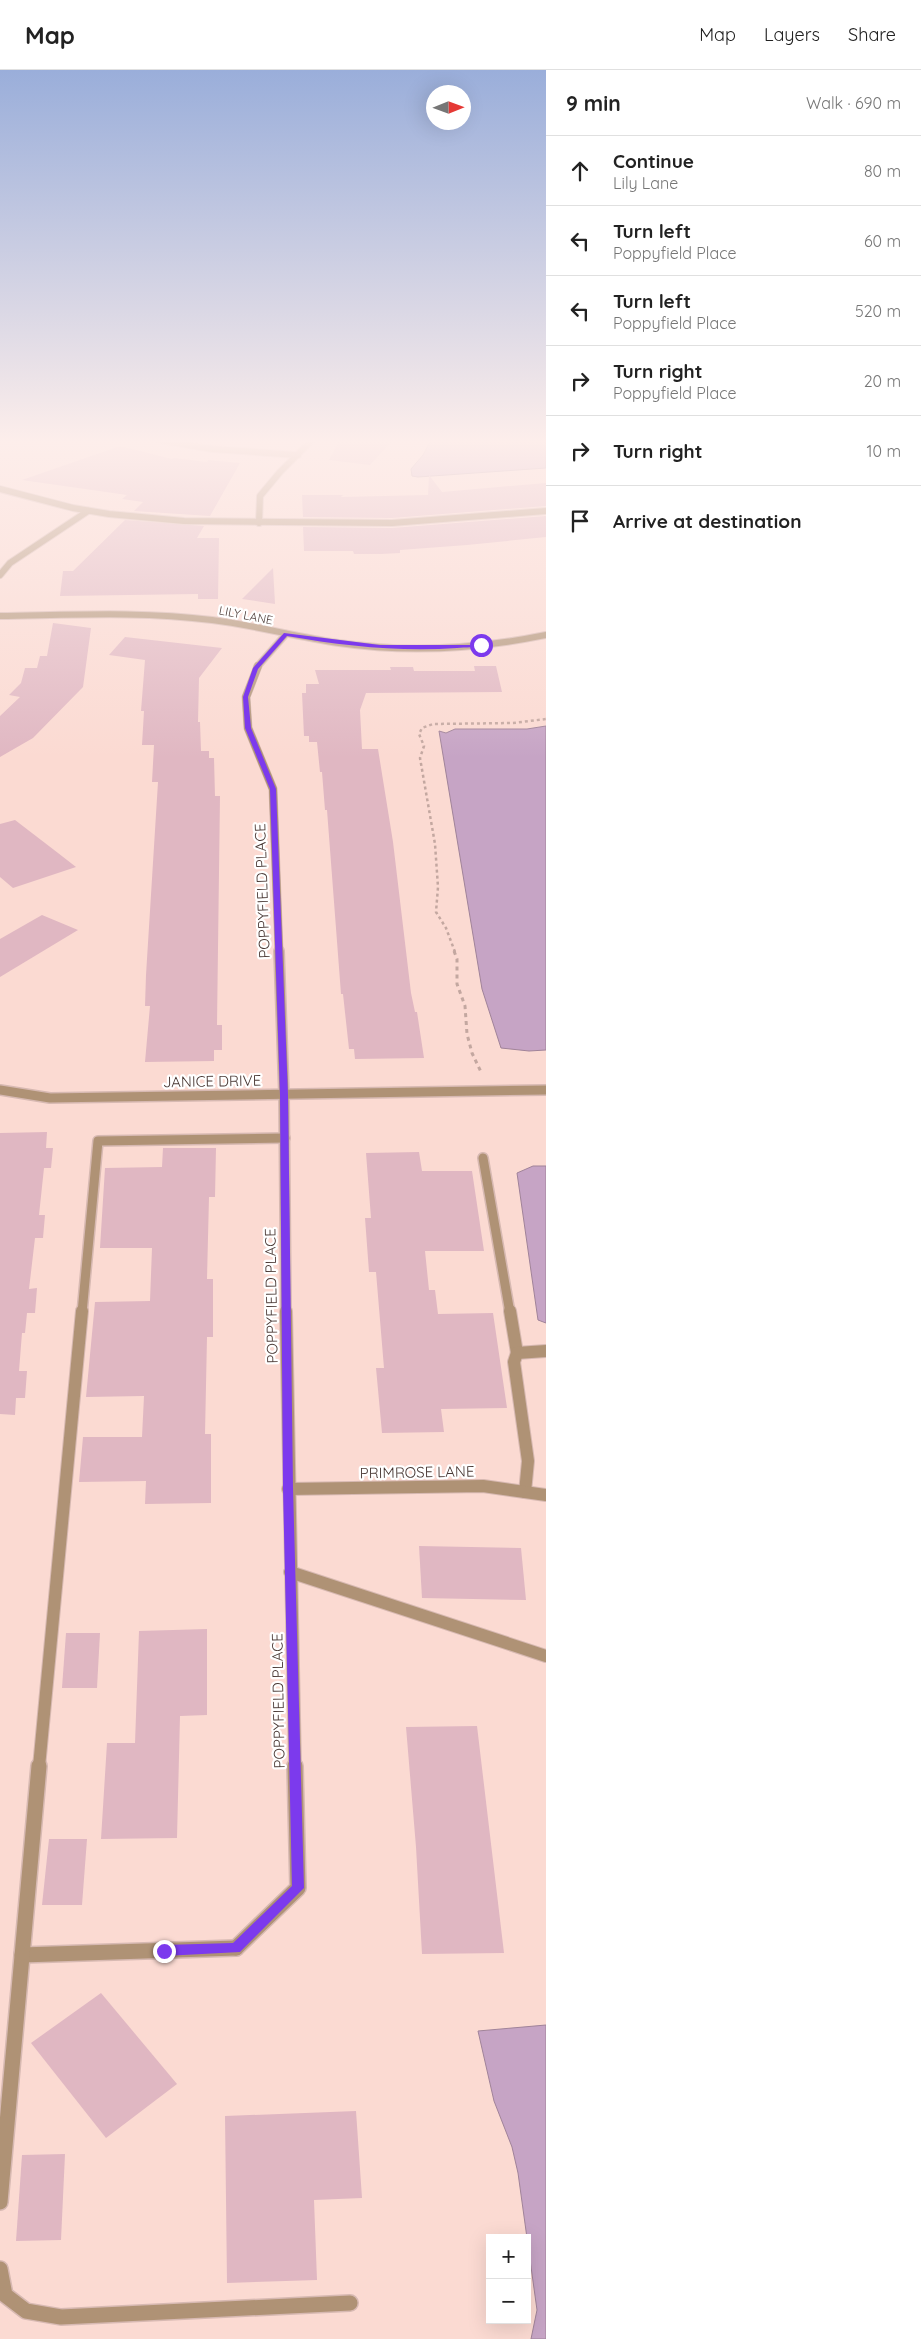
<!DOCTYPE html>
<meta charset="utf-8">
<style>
body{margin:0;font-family:Quicksand,sans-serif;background:#f6f6f6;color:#222}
.controls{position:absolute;right:15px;bottom:15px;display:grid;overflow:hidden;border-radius:0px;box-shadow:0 5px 20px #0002}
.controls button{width:45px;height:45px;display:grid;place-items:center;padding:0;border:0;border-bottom:1px solid #e0e0e0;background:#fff;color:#222;font:25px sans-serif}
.compass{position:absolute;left:426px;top:15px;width:45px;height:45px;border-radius:50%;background:#fff;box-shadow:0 5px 20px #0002;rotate:89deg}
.stop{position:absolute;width:15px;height:15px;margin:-11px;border:4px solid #7c3aed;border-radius:50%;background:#fff}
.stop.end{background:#7c3aed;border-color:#fff;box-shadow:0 1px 5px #0008}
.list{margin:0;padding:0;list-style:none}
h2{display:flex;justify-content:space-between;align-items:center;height:65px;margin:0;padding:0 20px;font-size:21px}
h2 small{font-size:16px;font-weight:400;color:#767676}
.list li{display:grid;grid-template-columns:32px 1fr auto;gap:15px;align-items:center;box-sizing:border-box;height:70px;padding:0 20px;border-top:1px solid #e0e0e0}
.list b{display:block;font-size:19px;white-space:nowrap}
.list p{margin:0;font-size:16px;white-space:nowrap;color:#767676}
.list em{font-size:16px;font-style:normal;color:#767676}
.icon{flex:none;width:28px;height:28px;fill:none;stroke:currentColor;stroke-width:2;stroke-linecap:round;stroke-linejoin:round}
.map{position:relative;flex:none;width:546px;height:2269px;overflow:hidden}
header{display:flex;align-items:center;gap:30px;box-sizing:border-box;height:70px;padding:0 25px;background:#fff;border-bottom:1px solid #e0e0e0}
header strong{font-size:24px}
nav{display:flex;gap:28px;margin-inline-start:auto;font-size:18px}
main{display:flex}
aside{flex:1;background:#fff}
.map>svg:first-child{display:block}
</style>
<header>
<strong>Map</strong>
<nav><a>Map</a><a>Layers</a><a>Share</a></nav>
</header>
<main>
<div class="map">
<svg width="546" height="2269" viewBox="0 0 546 2269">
<rect width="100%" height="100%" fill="#fbdad2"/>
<g fill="#c6a4c5" stroke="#a08399">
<polygon points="431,370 546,370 546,398 418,407 412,406 411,399 423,385"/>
<polygon points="546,656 546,980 529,981 501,978 482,919 439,661 446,663 455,659 527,659"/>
<polygon points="533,1096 546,1096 546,1253 538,1250 517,1103"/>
<polygon points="546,1955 546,2269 531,2269 537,2240 518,2103 512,2077 494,2031 478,1961"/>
</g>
<g fill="#e0b7c2">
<polygon points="340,370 393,370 370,395 329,390"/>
<polygon points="120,376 172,389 174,388 207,392 208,390 240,393 210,446 134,441 143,432 122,429 127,425 22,410"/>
<polygon points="429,405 442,422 546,413 546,436 392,448 303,447 302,425 343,425 341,427 428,425"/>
<polygon points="546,446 546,467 467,475 400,480 400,483 381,484 354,484 353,481 304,481 303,457 392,458"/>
<polygon points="125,450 204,456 197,468 219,468 218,529 198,529 198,524 60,526 63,501 73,501"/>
<polygon points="273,498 275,534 242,529"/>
<polygon points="53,553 91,558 83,617 33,668 0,687 0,646 20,627 9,625 21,613 25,598 37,598 40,586 47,586"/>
<polygon points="125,567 222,578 199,608 198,652 200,652 201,681 209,681 209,688 214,688 215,726 220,726 217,955 222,955 222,980 214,980 214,991 145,992 150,936 145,936 146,905 158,712 152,712 154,675 142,675 144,641 141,641 145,590 109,585"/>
<polygon points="474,596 496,596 502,622 366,623 360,640 362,679 378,679 393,772 411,923 415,942 417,942 424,988 355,989 354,979 349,979 343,924 341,924 327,740 325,740 322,702 320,702 317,672 309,672 309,666 304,666 302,623 306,623 306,614 319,614 315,600 391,600 390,597 413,597 414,601 475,601"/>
<polygon points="15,750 58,783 76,797 13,818 0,807 0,754"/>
<polygon points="42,845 78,860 0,907 0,869"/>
<polygon points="47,1062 46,1078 53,1078 51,1098 44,1098 39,1145 45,1145 43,1168 35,1168 29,1219 37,1218 35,1243 27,1243 25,1263 22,1263 19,1301 27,1301 25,1328 16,1328 15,1345 0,1344 0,1063"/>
<polygon points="163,1078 216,1078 215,1127 209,1127 207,1209 213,1209 213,1267 207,1267 205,1364 211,1364 211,1433 145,1434 146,1411 79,1412 83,1367 142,1367 144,1326 86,1327 95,1232 150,1231 152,1178 100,1178 105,1098 162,1097"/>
<polygon points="419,1082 422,1101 472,1101 484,1181 425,1181 429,1220 435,1220 438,1244 493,1243 507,1338 441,1339 444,1362 382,1363 376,1298 384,1298 376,1202 369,1202 365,1148 371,1148 366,1083"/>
<polygon points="419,1476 521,1478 526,1530 422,1528"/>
<polygon points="207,1559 207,1645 180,1646 177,1768 101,1769 107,1673 135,1673 139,1561"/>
<polygon points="66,1563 100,1563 97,1618 62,1618"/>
<polygon points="477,1656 504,1883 422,1884 416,1777 406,1657"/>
<polygon points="49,1769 87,1769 82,1835 42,1835"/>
<polygon points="101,1923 177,2014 106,2068 31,1973"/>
<polygon points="356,2041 362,2128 314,2130 317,2210 227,2213 225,2046"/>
<polygon points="65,2084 61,2170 16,2171 22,2085"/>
</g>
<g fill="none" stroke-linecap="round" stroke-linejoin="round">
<defs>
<g id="service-far2">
<polyline points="483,1088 510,1243"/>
<polyline points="82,1243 98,1071 285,1068"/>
</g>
<g id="service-far1">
<polyline points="510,1241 517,1283"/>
<polyline points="525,1422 528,1391 514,1292 517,1283 546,1281"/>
<polyline points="290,1502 546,1586"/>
<polyline points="39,1697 82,1241"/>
</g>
<g id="service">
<polyline points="22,1885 236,1878"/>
<polyline points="0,2132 39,1696"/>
<polyline points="0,2199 5,2225 26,2241 61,2247 350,2233"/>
</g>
<g id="minor-far4">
<polyline points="160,370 212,379 298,385"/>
<polyline points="0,419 73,438 109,444 184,451 392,453 546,441"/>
<polyline points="259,453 260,426 280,402 312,370"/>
<polyline points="0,505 10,493 88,441"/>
<path d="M0 546C71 545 142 541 212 550 255 555 296 567 339 573 408 583 477 579 546 565"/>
<polyline points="257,597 286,564"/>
</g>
<polyline id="minor-far3" points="258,596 246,627 248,658 273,719 279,882"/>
<g id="minor-far2">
<polyline points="279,881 284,1025 286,1243"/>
<polyline points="0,1020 50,1028 546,1020"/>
</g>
<g id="minor-far1">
<polyline points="286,1241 295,1697"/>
<polyline points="288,1419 483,1416 546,1425"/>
</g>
<polyline id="minor" points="236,1878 298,1818 295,1696"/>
</defs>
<use href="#service-far2" stroke="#d7b9b2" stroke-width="12"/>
<use href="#service-far1" stroke="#d7b9b2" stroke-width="14"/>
<use href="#service" stroke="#d7b9b2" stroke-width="18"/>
<use href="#minor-far4" stroke="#d7b9b2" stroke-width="8"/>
<use href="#minor-far3" stroke="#d7b9b2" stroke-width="9"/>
<use href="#minor-far2" stroke="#d7b9b2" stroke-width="12"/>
<use href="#minor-far1" stroke="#d7b9b2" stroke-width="14"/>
<use href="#minor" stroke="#d7b9b2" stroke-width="18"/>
<polyline stroke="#c3a7a0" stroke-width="2.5" stroke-dasharray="3 3" stroke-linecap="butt" points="455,882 446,858 436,842 438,817 435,774 420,688 424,676 419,664 422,658 433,654 513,653 546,649"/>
<polyline stroke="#c3a7a0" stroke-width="3" stroke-dasharray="4 4" stroke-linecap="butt" points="454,881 457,889 457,914 465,936 467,964 472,983 481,1002"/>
<use href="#service-far2" stroke="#af9275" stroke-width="9"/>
<use href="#service-far1" stroke="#af9275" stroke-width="12"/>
<use href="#service" stroke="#af9275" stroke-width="15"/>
<use href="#minor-far4" stroke="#af9275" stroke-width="6"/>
<use href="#minor-far3" stroke="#af9275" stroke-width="8"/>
<use href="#minor-far2" stroke="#af9275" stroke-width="9"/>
<use href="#minor-far1" stroke="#af9275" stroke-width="12"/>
<use href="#minor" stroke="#af9275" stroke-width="15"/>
</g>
<linearGradient id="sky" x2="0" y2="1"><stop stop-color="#9aaeda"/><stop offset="0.54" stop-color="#fdeeeb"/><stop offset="1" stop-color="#fdeeeb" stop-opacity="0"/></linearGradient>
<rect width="546" height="688" fill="url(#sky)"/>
<path fill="#7c3aed" d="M284 563 380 575H484C476 578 465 577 457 578 400 582 344 576 287 566L258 599 248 627 251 658 276 719 288 1025 293 1418 304 1818 240 1882 164 1886 160 1885 158 1881 160 1877 164 1875 233 1873 292 1816 283 1418 280 1025 270 719 245 658 243 627 253 598Z"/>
<g text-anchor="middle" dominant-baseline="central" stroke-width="4.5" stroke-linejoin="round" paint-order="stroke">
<g font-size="12" fill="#483733" stroke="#fff">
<text transform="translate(246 545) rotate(11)">LILY LANE</text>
</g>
<g font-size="15" fill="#483733" stroke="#fff">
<text transform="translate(262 821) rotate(-92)">POPPYFIELD PLACE</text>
<text transform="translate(212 1011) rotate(-1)">JANICE DRIVE</text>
<text transform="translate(271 1226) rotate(-91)">POPPYFIELD PLACE</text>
<text transform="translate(417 1402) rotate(-1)">PRIMROSE LANE</text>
<text transform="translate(278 1631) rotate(-91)">POPPYFIELD PLACE</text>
</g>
</g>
</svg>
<div class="controls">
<button>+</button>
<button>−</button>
</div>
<svg class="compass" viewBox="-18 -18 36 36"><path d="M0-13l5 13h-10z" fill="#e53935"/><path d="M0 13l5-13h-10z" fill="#767676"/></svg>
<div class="stop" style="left:481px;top:575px"></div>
<div class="stop end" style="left:164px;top:1881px"></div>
</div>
<aside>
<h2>9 min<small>Walk · 690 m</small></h2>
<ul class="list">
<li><svg class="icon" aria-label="ahead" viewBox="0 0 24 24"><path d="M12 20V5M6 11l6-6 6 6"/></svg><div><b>Continue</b><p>Lily Lane</p></div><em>80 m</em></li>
<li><svg class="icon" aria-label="left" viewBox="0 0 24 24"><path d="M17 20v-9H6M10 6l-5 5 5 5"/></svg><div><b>Turn left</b><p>Poppyfield Place</p></div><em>60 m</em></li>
<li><svg class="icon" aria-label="left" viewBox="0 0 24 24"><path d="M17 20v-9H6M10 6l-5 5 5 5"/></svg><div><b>Turn left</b><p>Poppyfield Place</p></div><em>520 m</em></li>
<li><svg class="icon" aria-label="right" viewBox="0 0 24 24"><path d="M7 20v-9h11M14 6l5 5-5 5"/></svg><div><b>Turn right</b><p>Poppyfield Place</p></div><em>20 m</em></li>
<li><svg class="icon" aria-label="right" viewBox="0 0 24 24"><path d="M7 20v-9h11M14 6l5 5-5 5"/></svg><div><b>Turn right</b></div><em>10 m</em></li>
<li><svg class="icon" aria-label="arrive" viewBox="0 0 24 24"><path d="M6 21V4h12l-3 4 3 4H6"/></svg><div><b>Arrive at destination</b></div></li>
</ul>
</aside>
</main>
